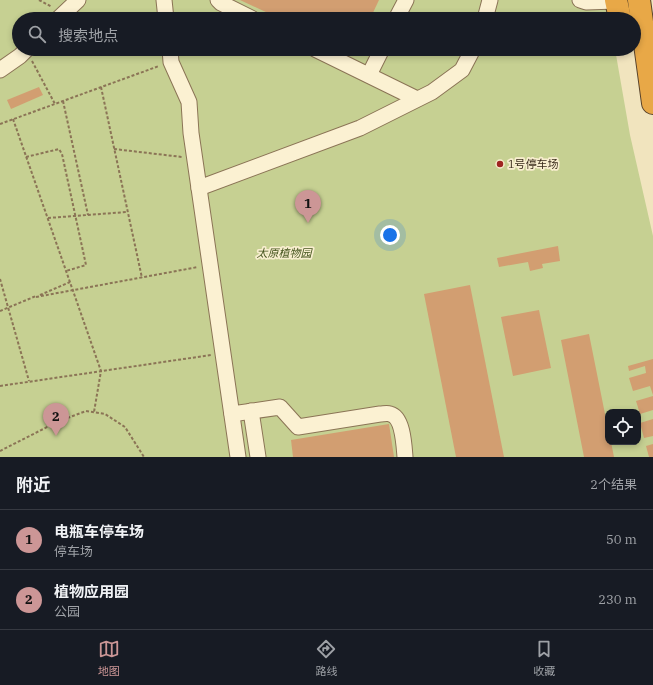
<!DOCTYPE html>
<html lang="zh">
<meta charset="utf-8">
<style>
body{margin:0;font-family:"IBM Plex Serif","Noto Sans SC",serif;background:#242831;color:#f1f3f6}
.controls{position:absolute;right:12px;bottom:12px;display:grid;overflow:hidden;border-radius:8px;box-shadow:0 2px 6px #0003}
.controls button{width:36px;height:36px;display:grid;place-items:center;padding:0;border:0;border-bottom:1px solid #363941;background:#171b24;color:#f1f3f6;font:20px sans-serif}
.you{position:absolute;left:390px;top:235px;width:14px;height:14px;margin:-10px;border:3px solid #fff;border-radius:50%;background:#1a73e8;box-shadow:0 0 0 6px #1a73e833}
.badge{display:grid;place-items:center;width:26px;height:26px;border-radius:50%;background:#cc9696;color:#111;font-size:13px;font-weight:700}
.pin{position:absolute;translate:-50% -33px;filter:drop-shadow(0 1px 2px #0008)}
.pin::after{content:'';position:absolute;top:21px;width:14px;height:12px;background:inherit;clip-path:polygon(0 0,100% 0,50% 100%)}
.list{margin:0;padding:0;list-style:none}
h2{display:flex;justify-content:space-between;align-items:center;height:52px;margin:0;padding:0 16px;font-size:17px}
h2 small{font-size:13px;font-weight:400;color:#9ea1a6}
.list li{display:grid;grid-template-columns:26px 1fr auto;gap:12px;align-items:center;box-sizing:border-box;height:60px;padding:0 16px;border-top:1px solid #363941}
.list b{display:block;font-size:15px;white-space:nowrap}
.list p{margin:0;font-size:13px;white-space:nowrap;color:#9ea1a6}
.list em{font-size:13px;font-style:normal;color:#9ea1a6}
.icon{flex:none;width:22px;height:22px;fill:none;stroke:currentColor;stroke-width:2;stroke-linecap:round;stroke-linejoin:round}
.map{position:relative;flex:none;width:653px;height:457px;overflow:hidden}
.search{position:absolute;background:#171b24;box-shadow:0 2px 6px #0003;left:12px;right:12px;top:12px;height:44px;display:flex;align-items:center;gap:10px;box-sizing:border-box;padding:0 14px;border-radius:22px;color:#9ea1a6;font-size:15px}
.sheet{height:172px;background:#171b24}
nav{display:flex;justify-content:space-around;align-items:center;box-sizing:border-box;height:56px;border-top:1px solid #363941;background:#171b24;font-size:11px;color:#9ea1a6}
nav a{display:grid;justify-items:center;gap:2px}
nav .on{color:#cc9696}
.map>svg:first-child{display:block}
</style>
<div class="map">
<svg width="653" height="457" viewBox="0 0 653 457">
<rect width="100%" height="100%" fill="#f1e4be"/>
<path fill="#c6d092" fill-rule="evenodd" d="M0 0H613L614 19H19V49H615L630 135 653 236V457H0ZM608 412H638V442H608Z"/>
<g fill="#d29e71">
<polygon points="240,0 379,0 370,19 281,19"/>
<polygon points="39,87 43,95 11,109 7,100"/>
<polygon points="558,246 560,261 542,264 543,268 530,271 528,262 499,267 497,258"/>
<polygon points="470,285 504,457 456,457 424,294"/>
<polygon points="539,310 551,368 513,376 501,317"/>
<polygon points="589,334 608,429 608,442 611,442 614,457 584,457 561,340"/>
<polygon points="653,359 653,395 650,386 633,391 629,378 646,373 645,366 629,371 628,366"/>
<polygon points="653,396 653,410 640,414 636,401"/>
<polygon points="653,419 653,436 644,438 640,423"/>
<polygon points="389,424 394,457 293,457 291,440"/>
<polygon points="653,444 653,457 649,457 646,446"/>
</g>
<g fill="none" stroke-linecap="round" stroke-linejoin="round">
<defs>
<g id="minor">
<polyline points="164,0 166,19"/>
<polyline points="218,0 221,3 253,19"/>
<polyline points="580,0 586,2 616,1"/>
<polyline points="58,19 78,0"/>
<polyline points="396,19 406,0"/>
<polyline points="485,19 490,0"/>
<polyline points="170,49 171,62 189,102 191,133 238,457"/>
<polyline points="315,49 417,99"/>
<polyline points="0,70 20,56 27,49"/>
<polyline points="369,75 382,49"/>
<polyline points="199,188 360,128 432,92 462,70 473,49"/>
<polyline points="251,411 258,457"/>
<path d="M232 414 280 407 298 427 380 414C383 414 387 413 390 414 403 417 404 445 405 457"/>
</g>
<g id="highway">
<polyline points="616,0 620,19"/>
<polyline points="639,0 653,103"/>
</g>
</defs>
<use href="#minor" stroke="#8b7456" stroke-width="17"/>
<use href="#highway" stroke="#58422a" stroke-width="24"/>
<g stroke="#8b7456" stroke-width="2" stroke-dasharray="3 2" stroke-linecap="butt">
<polyline points="39,0 52,7"/>
<polyline points="32,61 55,104"/>
<polyline points="101,87 142,278"/>
<polyline points="63,101 88,215"/>
<polyline points="13,119 101,371 94,412"/>
<polyline points="0,124 159,66"/>
<polyline points="114,149 182,157"/>
<polyline points="26,157 59,149 62,154 86,265 66,271"/>
<polyline points="48,218 127,212"/>
<polyline points="0,279 29,381"/>
<polyline points="40,295 70,282"/>
<polyline points="36,297 198,267"/>
<polyline points="0,311 36,296"/>
<polyline points="0,386 211,355"/>
<polyline points="0,451 57,422 86,411 105,414 125,427 144,457"/>
</g>
<use href="#minor" stroke="#fbf1d2" stroke-width="15"/>
<use href="#highway" stroke="#e8a847" stroke-width="22"/>
</g>
<circle fill="#9f2521" stroke="#f8eecf" stroke-width="1.5" cx="500" cy="164" r="4"/>
<g text-anchor="middle" dominant-baseline="central" stroke-width="3.5" stroke-linejoin="round" paint-order="stroke">
<g font-size="11" fill="#392b1b" stroke="#f8eecf" text-anchor="start">
<text x="508" y="164">1号停车场</text>
</g>
<g font-size="11" font-style="italic" fill="#475720" stroke="#f8eecf">
<text x="284" y="253">太原植物园</text>
</g>
</g>
</svg>
<div class="controls">
<button><svg class="icon" aria-label="locate" viewBox="0 0 24 24"><circle cx="12" cy="12" r="6"/><path d="M12 2v4M12 18v4M2 12h4M18 12h4"/></svg></button>
</div>
<div class="you"></div>
<div class="pin badge" style="left:308px;top:223px">1</div>
<div class="pin badge" style="left:56px;top:436px">2</div>
<div class="search"><svg class="icon" aria-label="search" viewBox="0 0 24 24"><circle cx="10" cy="10" r="6"/><path d="M15 15l6 6"/></svg>搜索地点</div>
</div>
<section class="sheet">
<h2>附近<small>2个结果</small></h2>
<ul class="list">
<li><span class="badge">1</span><div><b>电瓶车停车场</b><p>停车场</p></div><em>50 m</em></li>
<li><span class="badge">2</span><div><b>植物应用园</b><p>公园</p></div><em>230 m</em></li>
</ul>
</section>
<nav>
<a class="on"><svg class="icon" aria-label="map" viewBox="0 0 24 24"><path d="M3 6l6-2 6 2 6-2v14l-6 2-6-2-6 2zM9 4v14M15 6v14"/></svg>地图</a>
<a><svg class="icon" aria-label="directions" viewBox="0 0 24 24"><path d="M12 3l9 9-9 9-9-9zM9 14v-3h6M13 9l2 2-2 2"/></svg>路线</a>
<a><svg class="icon" aria-label="saved" viewBox="0 0 24 24"><path d="M7 4h10v16l-5-4-5 4z"/></svg>收藏</a>
</nav>
